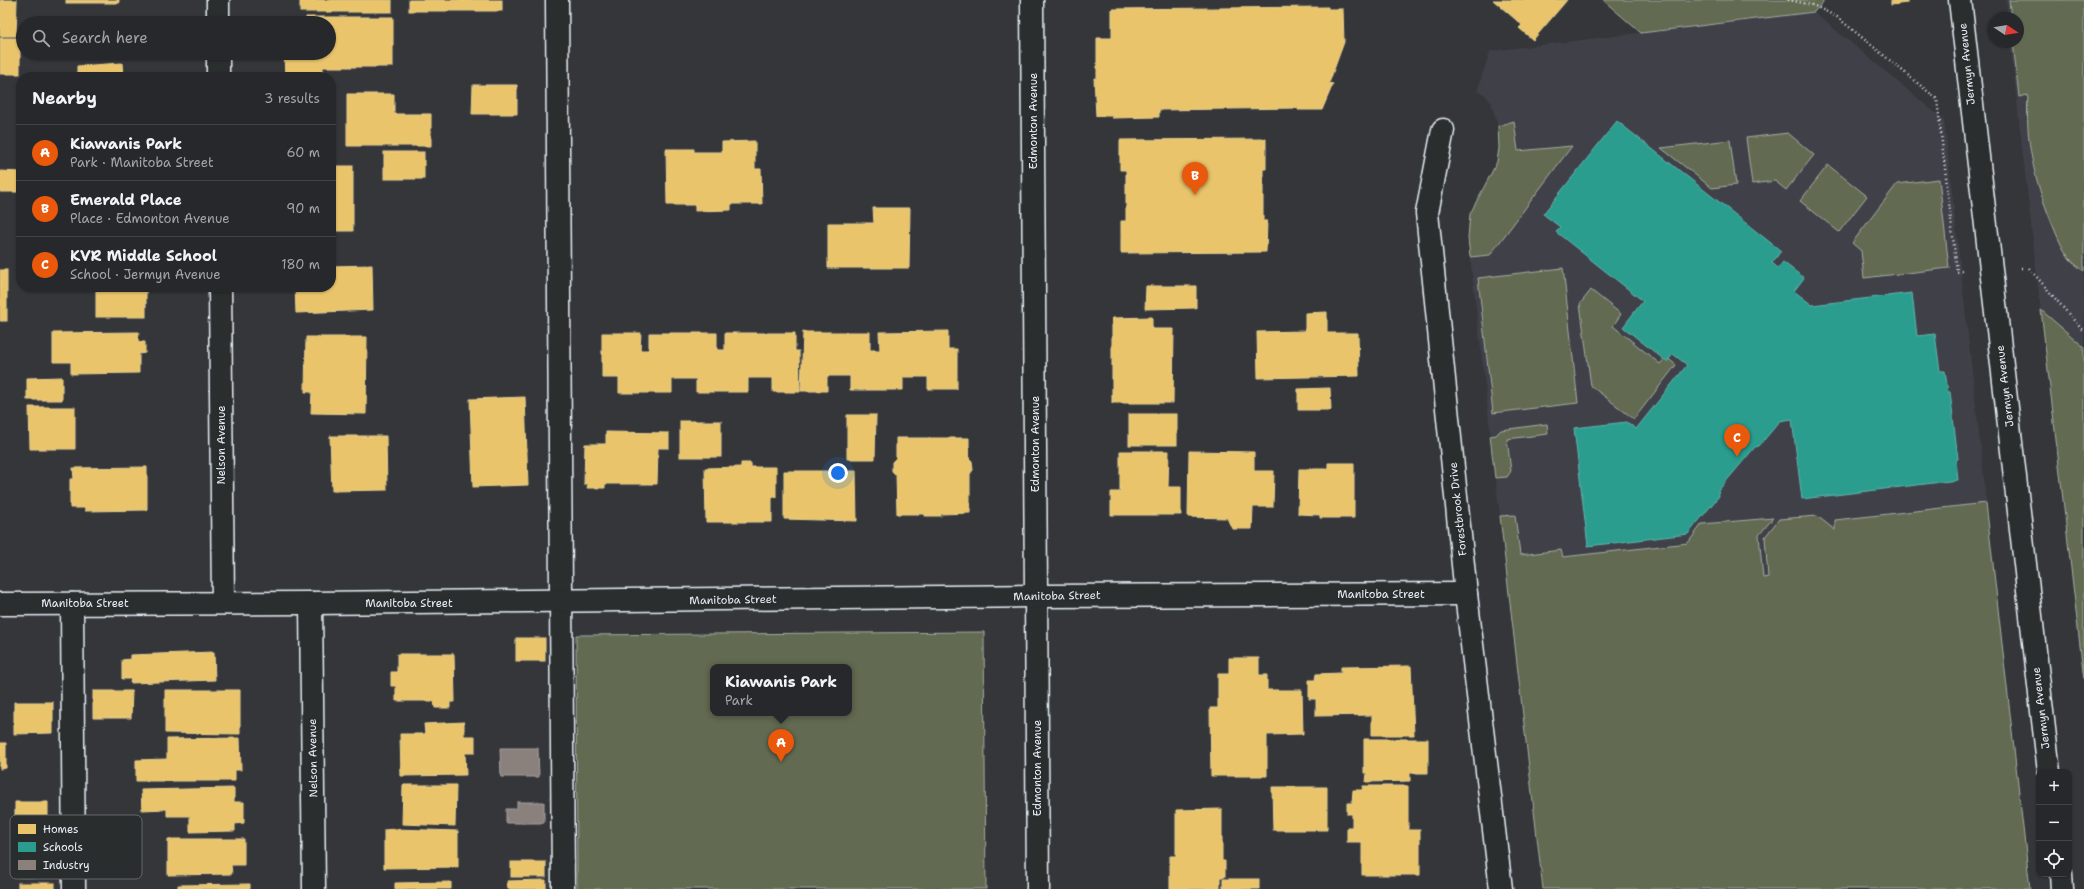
<!DOCTYPE html>
<meta charset="utf-8">
<style>
body{margin:0;font-family:"Shantell Sans",sans-serif;background:#333438;color:#f1f3f6}
.controls{position:absolute;right:12px;bottom:12px;display:grid;overflow:hidden;border-radius:8px;box-shadow:0 1px 3px #0004}
.controls button{width:36px;height:36px;display:grid;place-items:center;padding:0;border:0;border-bottom:1px solid #434448;background:#27282c;color:#f1f3f6;font:20px sans-serif}
.compass{position:absolute;left:1988px;top:12px;width:36px;height:36px;border-radius:50%;background:#27282c;box-shadow:0 1px 3px #0004;rotate:102deg}
.you{position:absolute;left:838px;top:473px;width:14px;height:14px;margin:-10px;border:3px solid #fff;border-radius:50%;background:#1a73e8;box-shadow:0 0 0 6px #1a73e833}
.badge{display:grid;place-items:center;width:26px;height:26px;border-radius:50%;background:#ea580c;color:#fff;font-size:13px;font-weight:700}
.pin{position:absolute;translate:-50% -33px;filter:drop-shadow(0 1px 2px #0008)}
.pin::after{content:'';position:absolute;top:21px;width:14px;height:12px;background:inherit;clip-path:polygon(0 0,100% 0,50% 100%)}
.popup{position:absolute;left:710px;top:664px;width:142px;height:52px;box-sizing:border-box;display:grid;place-content:center;border-radius:8px;background:#27282c;filter:drop-shadow(0 1px 3px #0005);font-size:13px;white-space:nowrap;color:#a4a6a9}
.popup b{font-size:15px;color:#f1f3f6}
.popup::after{content:'';position:absolute;left:50%;top:100%;margin-left:-8px;border:8px solid transparent;border-top-color:#27282c}
.list{margin:0;padding:0;list-style:none}
h2{display:flex;justify-content:space-between;align-items:center;height:52px;margin:0;padding:0 16px;font-size:17px}
h2 small{font-size:13px;font-weight:400;color:#a4a6a9}
.list li{display:grid;grid-template-columns:26px 1fr auto;gap:12px;align-items:center;box-sizing:border-box;height:56px;padding:0 16px;border-top:1px solid #434448}
.list b{display:block;font-size:15px;white-space:nowrap}
.list p{margin:0;font-size:13px;white-space:nowrap;color:#a4a6a9}
.list em{font-size:13px;font-style:normal;color:#a4a6a9}
.icon{flex:none;width:22px;height:22px;fill:none;stroke:currentColor;stroke-width:2;stroke-linecap:round;stroke-linejoin:round}
.map{position:relative;flex:none;width:2084px;height:889px;overflow:hidden}
.search{position:absolute;background:#27282c;box-shadow:0 1px 3px #0004;left:16px;top:16px;width:320px;height:44px;display:flex;align-items:center;gap:10px;box-sizing:border-box;padding:0 14px;border-radius:22px;color:#a4a6a9;font-size:15px}
.panel{position:absolute;background:#27282c;box-shadow:0 1px 3px #0004;left:16px;top:72px;width:320px;height:220px;border-radius:16px}
.map>svg:first-child{display:block}
</style>
<div class="map">
<svg width="2084" height="889" viewBox="0 0 2084 889">
<rect width="100%" height="100%" fill="#34363a"/>
<filter id="ink" filterUnits="userSpaceOnUse"><feTurbulence type="fractalNoise" baseFrequency=".025" numOctaves="2"/><feDisplacementMap in="SourceGraphic" scale="8" xChannelSelector="R" yChannelSelector="G"/><feConvolveMatrix kernelMatrix="1 2 1 2 8 2 1 2 1" color-interpolation-filters="sRGB"/></filter>
<g filter="url(#ink)">
<g fill="#404149">
<polygon points="2006,0 2084,0 2084,687 2010,42 2018,42 2018,18 2008,18"/>
<polygon points="1814,12 1944,120 2030,889 1543,889 1468,238 1468,223 1473,206 1492,175 1499,148 1498,126 1491,102 1484,94 1477,91 1490,51"/>
</g>
<g fill="#626b51" stroke="#a5aea4" fill-rule="evenodd">
<polygon points="1603,0 1825,0 1814,12 1641,33"/>
<path d="M2009 0H2084V271C2080 268 2074 264 2070 259 2062 249 2056 233 2051 221 2034 179 2025 140 2028 95L2019 97 2013 42H2018V18H2011Z"/>
<polygon points="1514,121 1518,151 1572,146 1490,255 1470,257 1468,238 1470,214 1497,162 1499,148 1498,126"/>
<polygon points="1788,133 1814,155 1786,190 1775,181 1752,184 1746,138"/>
<polygon points="1730,140 1736,185 1712,188 1661,148"/>
<polygon points="1828,165 1867,196 1839,232 1800,201"/>
<polygon points="1939,179 1949,268 1864,278 1861,251 1852,243 1897,184"/>
<polygon points="1563,268 1578,403 1493,413 1478,278"/>
<polygon points="1591,290 1621,314 1613,326 1660,364 1666,357 1676,365 1634,419 1591,386 1580,304"/>
<polygon points="2041,310 2084,347 2084,680"/>
<polygon points="1547,424 1548,434 1507,439 1511,471 1507,477 1495,478 1490,436 1496,435 1501,430"/>
<polygon points="1986,503 2030,889 1543,889 1500,516 1515,515 1520,555 1561,550 1563,557 1688,543 1702,524 1773,518 1759,535 1763,578 1768,577 1765,537 1779,519 1817,516 1835,530 1835,520"/>
<path d="M984 632 986 889H577L576 635ZM713 667H849V713H713Z"/>
</g>
<g fill="#e9c46a" stroke="#e9d295">
<polygon points="0,0 17,0 16,36 0,36"/>
<rect x="66" y="0" width="53" height="3"/>
<rect x="300" y="0" width="92" height="12"/>
<rect x="409" y="0" width="93" height="11"/>
<polygon points="1493,0 1567,0 1533,40 1519,28 1522,25"/>
<polygon points="1891,0 1907,0 1907,3 1891,5"/>
<polygon points="1328,7 1328,9 1343,9 1344,42 1329,83 1333,84 1322,110 1298,110 1298,108 1159,110 1159,117 1112,118 1113,116 1096,116 1094,78 1097,78 1097,38 1112,38 1112,9"/>
<polygon points="306,17 393,17 393,67 323,67 323,77 285,77 284,53 329,53 329,23 306,23"/>
<rect x="0" y="38" width="20" height="36"/>
<polygon points="122,63 123,77 77,77 77,66"/>
<polygon points="473,85 517,85 517,114 472,114"/>
<polygon points="347,94 394,94 394,114 431,114 431,146 347,146"/>
<polygon points="1266,139 1266,169 1263,169 1263,221 1267,221 1266,252 1121,253 1121,221 1126,221 1126,170 1120,170 1120,140"/>
<polygon points="755,141 755,169 761,169 762,204 731,204 731,210 695,211 695,205 667,205 666,149 694,149 694,152 722,152 722,142"/>
<rect x="384" y="152" width="40" height="27"/>
<rect x="331" y="166" width="22" height="65"/>
<polygon points="0,171 21,172 21,192 0,192"/>
<polygon points="873,208 910,208 909,268 828,268 828,223 874,223"/>
<polygon points="372,265 373,310 296,313 295,287 331,287 331,266"/>
<rect x="0" y="270" width="7" height="51"/>
<polygon points="1146,286 1196,286 1196,308 1145,309"/>
<rect x="96" y="287" width="50" height="30"/>
<polygon points="1327,312 1327,333 1358,333 1359,376 1258,378 1257,332 1305,331 1305,313"/>
<polygon points="1152,317 1152,329 1174,329 1173,403 1112,403 1112,318"/>
<polygon points="948,331 948,349 957,349 957,389 928,389 928,377 903,377 903,390 850,390 850,376 827,376 827,391 801,391 803,332 870,332 870,350 880,350 879,332"/>
<polygon points="139,332 138,342 145,342 145,353 139,354 139,373 71,374 71,362 53,362 53,333"/>
<polygon points="602,333 641,333 640,350 649,350 649,333 717,333 717,350 725,350 725,333 795,333 795,351 799,351 800,392 773,392 773,378 748,378 748,392 696,392 696,379 672,379 672,393 619,393 619,378 602,378"/>
<polygon points="306,337 367,337 366,414 311,413 312,392 305,392"/>
<polygon points="62,377 62,400 27,400 27,378"/>
<polygon points="1330,388 1331,410 1298,410 1298,389"/>
<polygon points="525,397 528,485 473,487 470,399"/>
<polygon points="29,407 75,407 75,449 30,449"/>
<rect x="1129" y="414" width="48" height="31"/>
<polygon points="847,415 876,415 875,459 847,459"/>
<rect x="680" y="421" width="41" height="36"/>
<polygon points="606,432 669,433 669,448 658,448 657,484 605,484 605,488 587,488 588,484 584,484 585,444 606,444"/>
<polygon points="330,436 386,436 387,490 332,491"/>
<polygon points="896,438 969,438 969,458 972,461 973,470 970,474 970,513 941,514 941,516 925,516 925,514 897,514 896,475 892,471 892,462 896,458"/>
<polygon points="1120,451 1169,451 1168,487 1181,487 1181,515 1111,515 1111,492 1120,492"/>
<polygon points="1189,451 1254,452 1254,471 1274,471 1273,507 1253,507 1252,529 1232,529 1227,518 1188,517"/>
<polygon points="741,463 751,463 751,467 776,467 776,497 772,497 772,522 706,522 705,468 741,467"/>
<polygon points="1328,463 1354,463 1354,518 1320,518 1320,515 1298,514 1299,469 1328,469"/>
<polygon points="147,467 147,510 85,511 85,508 70,508 70,479 74,479 73,468"/>
<polygon points="784,471 856,471 857,521 784,519"/>
<rect x="516" y="638" width="29" height="23"/>
<polygon points="214,652 215,680 130,683 131,679 122,679 122,660 130,659 130,655"/>
<polygon points="397,654 454,654 455,702 450,702 450,708 435,708 434,701 396,701 396,686 391,686 391,672 397,672"/>
<polygon points="1229,658 1259,658 1259,675 1267,675 1267,690 1302,690 1303,734 1267,735 1267,776 1211,776 1210,708 1218,708 1218,674 1229,674"/>
<polygon points="1411,666 1414,735 1372,735 1372,715 1316,716 1316,699 1309,699 1309,680 1315,680 1316,674 1341,673 1341,667"/>
<polygon points="165,690 240,690 240,734 165,733"/>
<polygon points="93,691 132,691 131,718 93,718"/>
<polygon points="14,702 53,702 53,733 14,734"/>
<polygon points="464,722 464,736 475,736 475,753 465,753 466,775 401,776 400,734 425,734 424,724"/>
<polygon points="240,738 241,770 235,770 235,781 136,781 136,760 167,759 167,739"/>
<polygon points="1364,739 1428,739 1428,773 1410,773 1410,781 1366,782 1367,773 1364,773"/>
<polygon points="0,743 6,743 6,768 0,769"/>
<polygon points="403,785 456,785 455,826 402,824"/>
<polygon points="1363,786 1408,786 1408,830 1420,830 1420,875 1362,875 1362,842 1347,842 1347,827 1352,827 1352,814 1347,814 1347,803 1352,803 1353,790 1362,790"/>
<polygon points="1272,787 1327,787 1327,830 1273,830"/>
<polygon points="234,788 234,802 244,802 244,823 235,824 235,831 190,832 190,816 167,816 167,809 142,810 141,790"/>
<polygon points="15,802 48,802 48,828 15,829"/>
<polygon points="1222,809 1222,861 1225,861 1225,877 1220,877 1220,889 1170,889 1170,856 1176,856 1176,810"/>
<polygon points="395,829 458,831 458,867 384,868 384,830"/>
<polygon points="25,833 53,833 53,877 20,877 20,851 26,850"/>
<polygon points="168,839 244,839 244,865 231,865 232,874 168,875"/>
<rect x="511" y="862" width="35" height="15"/>
<rect x="1223" y="879" width="36" height="10"/>
<polygon points="546,880 546,889 508,889 507,881"/>
<polygon points="451,882 451,889 395,889 395,883"/>
<rect x="18" y="883" width="37" height="6"/>
<polygon points="250,884 250,889 178,889 178,885"/>
</g>
<polygon fill="#2a9d8f" stroke="#63b6ae" points="1617,121 1781,251 1772,263 1778,268 1783,262 1804,278 1794,291 1812,305 1912,293 1917,336 1935,334 1940,371 1945,371 1948,392 1950,392 1958,459 1956,460 1958,480 1802,499 1792,419 1780,421 1759,446 1755,447 1718,491 1719,496 1688,534 1588,546 1574,428 1627,422 1636,429 1687,365 1673,354 1667,362 1623,327 1643,301 1556,232 1560,227 1543,214"/>
<g fill="#8a817c" stroke="#a6a3a1">
<polygon points="500,748 538,748 539,777 501,777"/>
<polygon points="517,802 544,802 544,823 506,823 506,809 517,809"/>
</g>
<g fill="none" stroke-linecap="round" stroke-linejoin="round">
<defs>
<g id="minor">
<polyline points="218,0 218,23"/>
<polyline points="557,0 563,889"/>
<polyline points="1032,0 1038,889"/>
<polyline points="1960,0 2049,772"/>
<polyline points="218,53 218,77"/>
<polyline points="1443,130 1427,213 1466,594 1501,889"/>
<polyline points="220,287 223,602"/>
<polyline points="311,603 314,889"/>
<polyline points="0,604 311,603 1037,596 1466,594"/>
<polyline points="72,604 74,889"/>
<polyline points="2061,874 2062,889"/>
</g>
</defs>
<use href="#minor" stroke="#e8f1f8" stroke-width="25"/>
<g stroke="#e8f1f8" stroke-width="2.5" stroke-dasharray="1 3" stroke-linecap="butt">
<polyline points="1788,0 1813,5 1837,17 1937,99 1957,272 1962,271"/>
<polyline points="2021,268 2029,268 2084,332"/>
</g>
<use href="#minor" stroke="#2a2d2e" stroke-width="22"/>
</g>
</g>
<g text-anchor="middle" dominant-baseline="central" stroke-width="4" stroke-linejoin="round" paint-order="stroke">
<g font-size="11" fill="#e8f1f8" stroke="#2a2d2e">
<text transform="translate(1967 64) rotate(-96)">Jermyn Avenue</text>
<text transform="translate(1033 121) rotate(-90)">Edmonton Avenue</text>
<text transform="translate(2005 386) rotate(-97)">Jermyn Avenue</text>
<text transform="translate(1035 444) rotate(-90)">Edmonton Avenue</text>
<text transform="translate(221 445) rotate(-90)">Nelson Avenue</text>
<text transform="translate(1458 509) rotate(-96)">Forestbrook Drive</text>
<text x="1381" y="594">Manitoba Street</text>
<text transform="translate(1057 596) rotate(-1)">Manitoba Street</text>
<text transform="translate(733 600) rotate(-1)">Manitoba Street</text>
<text x="85" y="603">Manitoba Street</text>
<text x="409" y="603">Manitoba Street</text>
<text transform="translate(2041 708) rotate(-97)">Jermyn Avenue</text>
<text transform="translate(313 758) rotate(-91)">Nelson Avenue</text>
<text transform="translate(1037 768) rotate(-90)">Edmonton Avenue</text>
</g>
</g>
<rect x="10" y="815" width="132" height="64" rx="6" fill="#2a2d2e" stroke="#63686b" stroke-width="1"/>
<rect x="18" y="824" width="18" height="10" fill="#e9c46a"/>
<rect x="18" y="842" width="18" height="10" fill="#2a9d8f"/>
<rect x="18" y="860" width="18" height="10" fill="#8a817c"/>
<g font-size="11" fill="#e8f1f8">
<text x="43" y="833">Homes</text>
<text x="43" y="851">Schools</text>
<text x="43" y="869">Industry</text>
</g>
</svg>
<div class="controls">
<button>+</button>
<button>−</button>
<button><svg class="icon" aria-label="locate" viewBox="0 0 24 24"><circle cx="12" cy="12" r="6"/><path d="M12 2v4M12 18v4M2 12h4M18 12h4"/></svg></button>
</div>
<svg class="compass" viewBox="-18 -18 36 36"><path d="M0-13l5 13h-10z" fill="#e53935"/><path d="M0 13l5-13h-10z" fill="#a4a6a9"/></svg>
<div class="you"></div>
<div class="pin badge" style="left:781px;top:762px">A</div>
<div class="popup"><b>Kiawanis Park</b>Park</div>
<div class="pin badge" style="left:1195px;top:195px">B</div>
<div class="pin badge" style="left:1737px;top:457px">C</div>
<div class="search"><svg class="icon" aria-label="search" viewBox="0 0 24 24"><circle cx="10" cy="10" r="6"/><path d="M15 15l6 6"/></svg>Search here</div>
<section class="panel">
<h2>Nearby<small>3 results</small></h2>
<ul class="list">
<li><span class="badge">A</span><div><b>Kiawanis Park</b><p>Park · Manitoba Street</p></div><em>60 m</em></li>
<li><span class="badge">B</span><div><b>Emerald Place</b><p>Place · Edmonton Avenue</p></div><em>90 m</em></li>
<li><span class="badge">C</span><div><b>KVR Middle School</b><p>School · Jermyn Avenue</p></div><em>180 m</em></li>
</ul>
</section>
</div>
